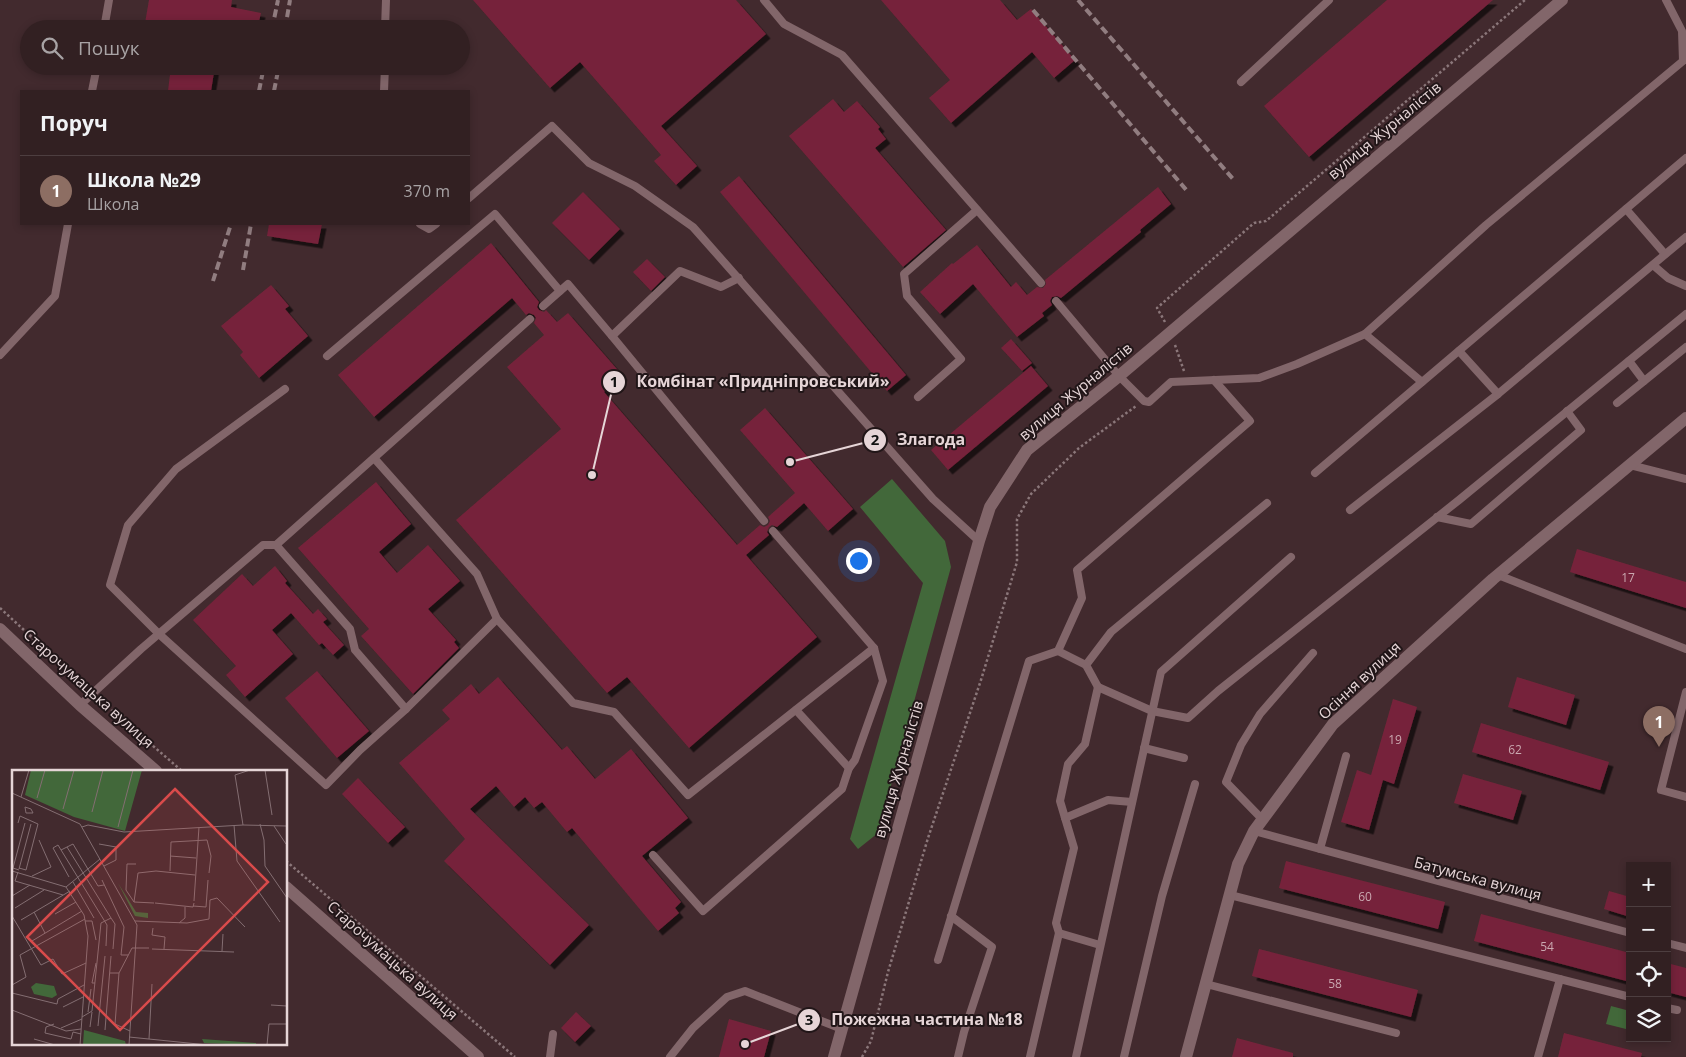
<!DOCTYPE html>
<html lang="uk">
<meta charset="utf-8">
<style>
body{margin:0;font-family:"Open Sans",sans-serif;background:#3a282a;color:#f1f3f6}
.controls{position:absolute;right:15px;bottom:15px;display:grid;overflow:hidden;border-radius:0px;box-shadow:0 2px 8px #0003}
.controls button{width:45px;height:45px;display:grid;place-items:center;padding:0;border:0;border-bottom:1px solid #4d3e40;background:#322022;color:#f1f3f6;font:25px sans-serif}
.you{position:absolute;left:858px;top:560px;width:18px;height:18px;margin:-12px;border:4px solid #fff;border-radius:50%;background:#1a73e8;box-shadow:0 0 0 8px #1a73e833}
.badge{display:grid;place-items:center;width:32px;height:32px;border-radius:50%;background:#db2777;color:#fff;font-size:16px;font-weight:700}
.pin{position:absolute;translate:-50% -41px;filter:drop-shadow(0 1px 2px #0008)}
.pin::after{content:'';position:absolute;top:26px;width:18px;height:15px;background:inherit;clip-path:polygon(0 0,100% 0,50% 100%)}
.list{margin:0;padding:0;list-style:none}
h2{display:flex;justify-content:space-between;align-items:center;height:65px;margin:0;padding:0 20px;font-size:21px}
h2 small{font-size:16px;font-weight:400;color:#a8a3a5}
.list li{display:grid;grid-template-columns:32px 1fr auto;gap:15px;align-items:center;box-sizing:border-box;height:70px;padding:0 20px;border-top:1px solid #4d3e40}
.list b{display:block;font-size:19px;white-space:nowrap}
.list p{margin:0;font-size:16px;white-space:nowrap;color:#a8a3a5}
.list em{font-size:16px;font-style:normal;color:#a8a3a5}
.icon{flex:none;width:28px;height:28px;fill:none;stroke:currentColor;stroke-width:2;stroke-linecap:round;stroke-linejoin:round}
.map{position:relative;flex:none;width:1686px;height:1057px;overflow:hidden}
.search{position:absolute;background:#322022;box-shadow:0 2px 8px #0003;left:20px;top:20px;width:450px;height:55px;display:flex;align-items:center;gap:12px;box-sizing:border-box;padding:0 18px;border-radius:28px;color:#a8a3a5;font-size:19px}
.panel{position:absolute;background:#322022;box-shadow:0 2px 8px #0003;left:20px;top:90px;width:450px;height:135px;border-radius:0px}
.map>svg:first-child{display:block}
</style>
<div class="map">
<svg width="1686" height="1057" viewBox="0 0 1686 1057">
<defs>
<filter id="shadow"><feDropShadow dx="4.5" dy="4.5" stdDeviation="0" flood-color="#0009"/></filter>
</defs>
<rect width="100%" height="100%" fill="#422a2e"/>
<g fill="#42683a">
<polygon points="892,479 945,541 951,567 878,833 858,849 850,839 923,583 860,507"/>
<polygon points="1611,1006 1630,1011 1630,1030 1606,1024"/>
</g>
<g fill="#76233a" filter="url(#shadow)">
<polygon points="149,0 232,0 231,7 261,13 258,25 230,20 228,29 144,29"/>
<polygon points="473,0 736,0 766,34 661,126 697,166 676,185 654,161 661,155 580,62 550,88"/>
<polygon points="881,0 1000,0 1017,20 1031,9 1075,60 1054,78 1032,52 951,123 929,98 950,80"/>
<polygon points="1387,0 1493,0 1309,157 1264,106"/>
<polygon points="171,66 215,66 211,91 168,91"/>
<polygon points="833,99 844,112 857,101 880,127 878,129 886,139 875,148 946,230 903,267 789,136"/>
<polygon points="739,176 906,375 887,391 720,192"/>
<polygon points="1158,187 1171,204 1140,230 1141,232 1061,298 1057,296 1052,297 1050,301 1052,305 1042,313 1044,316 1017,337 973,284 940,314 920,292 952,263 953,264 977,245 1011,287 1016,282 1027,295 1037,287 1043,288 1046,284 1045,280"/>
<polygon points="583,192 620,229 589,260 552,223"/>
<polygon points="269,224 322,224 318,244 267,236"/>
<polygon points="491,243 539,302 537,307 539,310 544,312 546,310 557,322 568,313 623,376 604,392 737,545 760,525 764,527 768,525 770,521 768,517 795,493 740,430 765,408 853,509 828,531 804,503 777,527 772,525 769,527 767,532 769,535 746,555 817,637 689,748 627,677 607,693 456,520 561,429 507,367 544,335 534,323 536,318 534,315 529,313 526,315 512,298 374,417 338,375"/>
<polygon points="647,259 665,277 651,291 633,272"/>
<polygon points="271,285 289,306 285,309 308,336 259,378 240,355 243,352 221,326"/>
<polygon points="1011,339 1032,363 1022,371 1001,348"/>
<polygon points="1031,366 1048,386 948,470 931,450"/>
<polygon points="376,482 411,524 379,552 397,573 428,545 460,581 428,609 456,640 454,642 459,648 413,694 361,636 369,629 298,548"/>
<polygon points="1577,549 1686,582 1686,608 1570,572"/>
<polygon points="275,566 287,581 285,583 313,614 318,609 327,619 323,622 344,645 333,655 322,643 319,645 291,613 272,630 293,654 245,697 226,675 236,666 193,620 242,574 253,586"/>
<polygon points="317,671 369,731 337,758 285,698"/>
<polygon points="498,677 562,750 567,746 595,779 631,749 688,818 642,856 681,902 675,908 679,913 658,931 572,828 567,832 542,802 534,808 525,797 514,807 496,786 470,809 589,925 550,965 444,861 465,839 399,763 450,719 442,710 471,684 479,694"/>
<polygon points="1517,677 1575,695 1566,725 1508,707"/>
<polygon points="1393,699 1417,707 1394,784 1383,780 1369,830 1341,822 1357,770 1371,775"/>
<polygon points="1481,723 1609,762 1600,790 1472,752"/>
<polygon points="1463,774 1522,791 1513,820 1454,803"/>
<polygon points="358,778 405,827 388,843 342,794"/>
<polygon points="1286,861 1445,902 1438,929 1279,888"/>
<polygon points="1609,891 1630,897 1630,917 1604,909"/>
<polygon points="1481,914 1630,953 1630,982 1474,941"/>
<polygon points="1259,949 1418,990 1411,1017 1252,976"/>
<polygon points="1667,963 1686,968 1686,997 1667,992"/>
<polygon points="576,1012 591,1026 575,1042 561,1028"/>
<polygon points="729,1019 771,1031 764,1057 719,1057"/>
<polygon points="1564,1033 1642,1053 1641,1057 1558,1057"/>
<polygon points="1237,1038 1293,1053 1293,1057 1232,1057"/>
</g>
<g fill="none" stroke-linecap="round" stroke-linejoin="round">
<g stroke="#8b777a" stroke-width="2.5" stroke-dasharray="2.5 2.5" stroke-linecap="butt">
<polyline points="1165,322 1157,308 1254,223 1266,221 1525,0"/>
<polyline points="1175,345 1184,371"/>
<polyline points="0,608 85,686"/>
<polyline points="100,700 182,771"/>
<polyline points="286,861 515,1057"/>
<polyline points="862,1057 871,1041 888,972 928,838 981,680 1017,562 1017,519 1031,494 1079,448 1136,406"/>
</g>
<g stroke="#82666a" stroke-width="8">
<polyline points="764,0 784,24 842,55 1041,283"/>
<polyline points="104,29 109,0"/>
<polyline points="385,29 386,0"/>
<polyline points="1241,82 1329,0"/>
<polyline points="92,91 97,66"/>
<polyline points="384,91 385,66"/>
<polyline points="469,198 552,126 589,163 635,186 693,227 933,499 979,541"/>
<polyline points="1626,209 1665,254"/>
<polyline points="420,224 429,229 436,224"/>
<polyline points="1653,265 1668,278 1686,286"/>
<polyline points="1056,301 1119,376 1144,401 1149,402 1171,382 1259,378 1297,364 1365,334 1422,382"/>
<polyline points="543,306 568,284 612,336 764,521"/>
<polyline points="1365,334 1486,225 1683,61 1682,31 1666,0"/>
<polyline points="612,336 680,271 721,287 739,278"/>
<polyline points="1459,351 1498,394"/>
<polyline points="0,355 55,296 68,224"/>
<polyline points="327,356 495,214 560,291"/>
<polyline points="1629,361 1644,381"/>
<polyline points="285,389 176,469 128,525 110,585 159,634 326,785 360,750 406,709 497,619"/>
<polyline points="918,397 961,359 907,296 904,274 977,210"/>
<polyline points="1617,403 1686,347"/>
<polyline points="374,458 477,574 497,619 573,703 614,712 688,795 874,648"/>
<polyline points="1630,465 1686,479"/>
<polyline points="1315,473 1686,158"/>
<polyline points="1267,503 1111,632 1086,665 1098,687 1152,711 1188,718 1218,691 1459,500 1686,314"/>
<polyline points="1350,510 1498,394 1686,237"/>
<polyline points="1437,517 1471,524 1581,430 1567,411"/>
<polyline points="276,545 350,629 355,650 406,709"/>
<polyline points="1498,575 1686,649"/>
<polyline points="1058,651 1086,665"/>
<polyline points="1686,692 1661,790 1686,797"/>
<polyline points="80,705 141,649 263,545 276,545 530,319"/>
<polyline points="796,710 849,768"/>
<polyline points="1144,748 1184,758"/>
<polyline points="1065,818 1108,800 1132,802"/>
<polyline points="1262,819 1226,782 1241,745 1260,714 1313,653"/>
<polyline points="1254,831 1630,933"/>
<polyline points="1320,849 1346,756"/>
<polyline points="653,855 703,911 842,789 849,768 855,760 883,681 874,648 773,531"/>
<polyline points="1230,895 1630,997"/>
<polyline points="951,916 992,947 964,1032 958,1057"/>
<polyline points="1059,933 1100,945"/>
<polyline points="1667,943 1686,948"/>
<polyline points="938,960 1029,661 1058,651 1082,598 1077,570 1250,421 1214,380"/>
<polyline points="1206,984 1396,1033"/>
<polyline points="1667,1008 1677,1010"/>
<polyline points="550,1057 553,1034"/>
<polyline points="670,1057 693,1028 727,997 745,991 842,1029"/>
<polyline points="1030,1057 1059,933 1056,923 1074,848 1060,801 1068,764 1085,744 1098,687"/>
<polyline points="1076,1057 1161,672 1291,557"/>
<polyline points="1124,1057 1162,896 1195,784"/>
<polyline points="1538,1057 1560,979"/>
</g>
<g stroke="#82666a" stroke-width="12">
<polyline points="0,629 80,705 156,771"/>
<polyline points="286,887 478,1057"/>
<polyline points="1186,1057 1238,864 1254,831 1333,724 1493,579 1686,418"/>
</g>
<polyline stroke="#82666a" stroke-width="12" points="834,1057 979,541 990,507 1027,450 1119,376 1562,0"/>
<g stroke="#917d80" stroke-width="4" stroke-dasharray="8 4" stroke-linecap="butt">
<polyline points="1078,0 1233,179"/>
<polyline points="1033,10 1188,192"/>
<polyline points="272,29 278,0"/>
<polyline points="285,29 290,0"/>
<polyline points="259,91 264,66"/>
<polyline points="274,91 279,66"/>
<polyline points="243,270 251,224"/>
<polyline points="213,281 231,224"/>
</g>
</g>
<g text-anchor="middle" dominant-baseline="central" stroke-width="4" stroke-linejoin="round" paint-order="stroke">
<g font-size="12" fill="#caa8b0">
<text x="1628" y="577">17</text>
<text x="1395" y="739">19</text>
<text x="1515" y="749">62</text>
<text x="1365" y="896">60</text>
<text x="1547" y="946">54</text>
<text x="1335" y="983">58</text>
</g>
<g font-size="15" fill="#e6d5d7" stroke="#211618">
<text transform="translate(1384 130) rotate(-40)">вулиця Журналістів</text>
<text transform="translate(1075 391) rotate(-40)">вулиця Журналістів</text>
<text transform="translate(1359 680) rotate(-43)">Осіння вулиця</text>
<text transform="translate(89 688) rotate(42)">Старочумацька вулиця</text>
<text transform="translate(898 769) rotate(-74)">вулиця Журналістів</text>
<text transform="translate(1478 878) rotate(15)">Батумська вулиця</text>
<text transform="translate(393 960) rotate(42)">Старочумацька вулиця</text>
</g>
</g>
<g transform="translate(12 770)">
<rect width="275" height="275" fill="#422a2e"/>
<path d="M19 0H130L113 61 62 47 13 25ZM106 113 124 142 136 143V148L123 146ZM24 213 42 216 45 225 40 228 22 224 19 217ZM72 260 113 271 114 275H71ZM190 269 244 273V275L192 273Z" fill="#42683a"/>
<path fill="none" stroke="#846e72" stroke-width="1" d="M253 0 260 45M0 23 68 54 125 155 117 275M9 27 17 0M25 28 33 0M13 37 19 39 21 43H14ZM51 39 62 0M80 42 91 0M6 53 8 46 26 54 14 100 7 98M248 54 252 70 253 96 275 128M222 55 225 91 268 152M231 55 223 5 238 0M262 56 274 74M70 57 76 55 112 62 231 55 275 56M106 57 121 0M87 74 104 77V90L92 96M55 77 61 74 86 116 92 115M49 80 55 77 99 148M158 86 184 88M124 94H115L114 120 122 132 142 133M7 99 19 54M7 100 1 98 13 53M0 101 54 117M158 101 159 72 195 70 199 86 197 103M6 102 3 111 51 125M20 106 39 97 27 70M57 107 41 78 46 75 95 155 94 176M90 110 112 157 109 185H116M61 112 82 148M54 117 72 145 76 166 68 275M54 117 88 89M0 126 18 115M182 131 187 57M122 132 126 103 144 101 183 105M143 133 181 137 182 133M181 136 194 137 196 110M3 138 32 120M22 142 33 163M43 144 64 132M0 146 29 195 41 189 50 204 74 193M9 150 58 121M73 151H80L84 170M123 151 175 153 197 149 198 130 205 128 233 157M167 153 173 148V137M141 158 140 165 153 167 152 179M20 171 70 141M140 179 222 182M210 181 211 164M98 203H107L120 178H137M107 203 103 254 118 261M83 213H80L84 193M0 215 14 207 8 185 73 149M0 223 45 234 46 229 72 215M259 235 275 236M51 237 71 227M0 240 54 261 69 259M76 242 79 219M70 247 80 241 89 153 99 148 103 154 101 179M42 254 34 257 33 263 59 269 61 262 69 264M86 256 93 186M78 257 80 242M49 258 70 249M93 260 99 186M117 267 196 275M22 269 43 275M137 269 140 214M255 275 257 254H275"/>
<path fill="#d94b4b" fill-opacity="0.15" stroke="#d94b4b" stroke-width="2.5" d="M163 19 256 112 108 260 15 167Z"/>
<rect width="275" height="275" fill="none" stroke="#e6d5d7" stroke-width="2.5"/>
</g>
<path fill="none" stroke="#e6d5d7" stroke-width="2" d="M592 475L614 382M790 462L875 440M745 1044L809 1020"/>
<g fill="#e6d5d7" stroke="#211618" stroke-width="2">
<circle cx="592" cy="475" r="5"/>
<circle cx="790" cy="462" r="5"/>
<circle cx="745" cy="1044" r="5"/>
<circle cx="614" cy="382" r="12"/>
<circle cx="875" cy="440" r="12"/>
<circle cx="809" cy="1020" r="12"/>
</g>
<g font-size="15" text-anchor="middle" font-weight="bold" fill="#111">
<text x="614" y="387">1</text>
<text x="875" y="445">2</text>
<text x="809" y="1025">3</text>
</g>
<g font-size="16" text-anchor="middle" font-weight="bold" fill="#e6d5d7" stroke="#211618" stroke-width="4" stroke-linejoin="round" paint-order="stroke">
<text x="763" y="387">Комбінат «Придніпровський»</text>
<text x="931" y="445">Злагода</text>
<text x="927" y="1025">Пожежна частина №18</text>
</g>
</svg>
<div class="controls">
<button>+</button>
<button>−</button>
<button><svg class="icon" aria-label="locate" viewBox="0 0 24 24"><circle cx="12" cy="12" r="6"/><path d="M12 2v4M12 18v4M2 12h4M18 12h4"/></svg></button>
<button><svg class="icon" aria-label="layers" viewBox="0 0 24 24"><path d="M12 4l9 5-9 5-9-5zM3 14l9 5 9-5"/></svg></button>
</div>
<div class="you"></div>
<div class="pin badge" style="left:1659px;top:747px;background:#8d6e63">1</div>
<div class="search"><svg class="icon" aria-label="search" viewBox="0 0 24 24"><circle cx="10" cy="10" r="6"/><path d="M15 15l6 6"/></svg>Пошук</div>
<section class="panel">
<h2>Поруч<small></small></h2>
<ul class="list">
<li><span class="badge" style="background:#8d6e63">1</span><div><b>Школа №29</b><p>Школа</p></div><em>370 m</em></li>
</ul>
</section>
</div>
